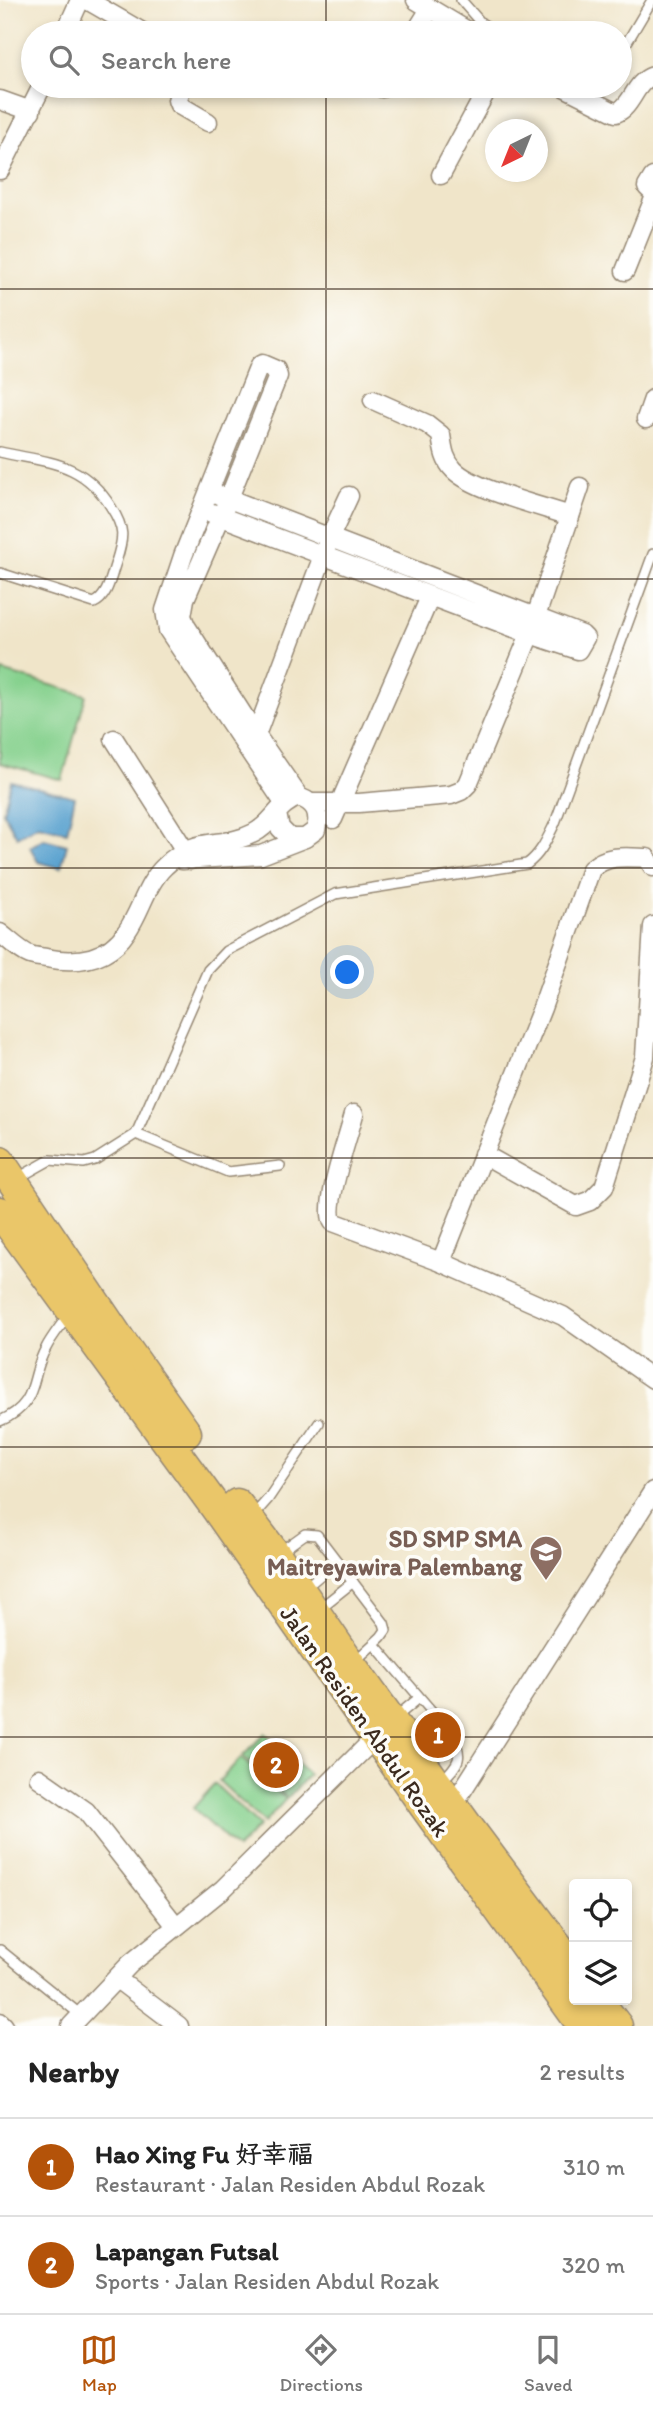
<!DOCTYPE html>
<meta charset="utf-8">
<style>
body{margin:0;font-family:Itim,"LXGW WenKai TC",sans-serif;background:#f2f2f2;color:#222}
.controls{position:absolute;right:21px;bottom:21px;display:grid;overflow:hidden;border-radius:7px;box-shadow:0 4px 10px #0003}
.controls button{width:63px;height:63px;display:grid;place-items:center;padding:0;border:0;border-bottom:2px solid #e0e0e0;background:#fff;color:#222;font:35px sans-serif}
.compass{position:absolute;left:485px;top:119px;width:63px;height:63px;border-radius:50%;background:#fff;box-shadow:0 4px 10px #0003;rotate:223deg}
.you{position:absolute;left:348px;top:973px;width:24px;height:24px;margin:-18px;border:5px solid #fff;border-radius:50%;background:#1a73e8;box-shadow:0 0 0 10px #1a73e833}
.badge{display:grid;place-items:center;width:46px;height:46px;border-radius:50%;background:#b45309;color:#fff;font-size:23px;font-weight:700}
.pin{position:absolute;translate:-50% -50%;border:4px solid #fff;box-shadow:0 2px 7px #0006}
.list{margin:0;padding:0;list-style:none}
h2{display:flex;justify-content:space-between;align-items:center;height:91px;margin:0;padding:0 28px;font-size:30px}
h2 small{font-size:23px;font-weight:400;color:#767676}
.list li{display:grid;grid-template-columns:46px 1fr auto;gap:21px;align-items:center;box-sizing:border-box;height:98px;padding:0 28px;border-top:2px solid #e0e0e0}
.list b{display:block;font-size:26px;white-space:nowrap}
.list p{margin:0;font-size:23px;white-space:nowrap;color:#767676}
.list em{font-size:23px;font-style:normal;color:#767676}
.icon{flex:none;width:38px;height:38px;fill:none;stroke:currentColor;stroke-width:2;stroke-linecap:round;stroke-linejoin:round}
.map{position:relative;flex:none;width:653px;height:2026px;overflow:hidden}
.search{position:absolute;background:#fff;box-shadow:0 4px 10px #0003;left:21px;right:21px;top:21px;height:77px;display:flex;align-items:center;gap:18px;box-sizing:border-box;padding:0 24px;border-radius:38px;color:#767676;font-size:26px}
.sheet{height:287px;background:#fff}
nav{display:flex;justify-content:space-around;align-items:center;box-sizing:border-box;height:98px;border-top:2px solid #e0e0e0;background:#fff;font-size:19px;color:#767676}
nav a{display:grid;justify-items:center;gap:4px}
nav .on{color:#b45309}
.map>svg:first-child{display:block}
</style>
<div class="map">
<svg width="653" height="2026" viewBox="0 0 653 2026">
<rect width="100%" height="100%" fill="#fdfcf7"/>
<filter id="ink" filterUnits="userSpaceOnUse"><feTurbulence type="fractalNoise" baseFrequency=".0143" numOctaves="2"/><feDisplacementMap in="SourceGraphic" scale="14" xChannelSelector="R" yChannelSelector="G"/><feConvolveMatrix kernelMatrix="1 2 1 2 8 2 1 2 1" color-interpolation-filters="sRGB"/></filter>
<filter id="wash" filterUnits="userSpaceOnUse"><feTurbulence type="fractalNoise" baseFrequency=".00686" numOctaves="4" result="noise"/><feDisplacementMap in="SourceGraphic" scale="28" xChannelSelector="R" yChannelSelector="G"/><feGaussianBlur stdDeviation="1.57" result="paint"/><feColorMatrix in="noise" values="0 0 0 0 0 0 0 0 0 0 0 0 0 0 0 0 0 1.4 0 .05"/><feComposite in="paint" operator="in"/></filter>
<g filter="url(#wash)">
<rect width="100%" height="100%" fill="#f0e5c9"/>
<g fill="#86d18e" stroke="#607e56" stroke-width="2">
<polygon points="2,671 86,695 62,780 0,763 0,680"/>
<polygon points="265,1733 309,1775 287,1798 243,1756"/>
<polygon points="241,1758 286,1799 264,1823 219,1781"/>
<polygon points="215,1784 259,1826 237,1849 193,1808"/>
</g>
<g fill="#58a1cf" stroke="#4a6676" stroke-width="2">
<polygon points="11,781 75,797 67,832 38,825 17,837 3,812"/>
<polygon points="44,839 67,845 61,868 38,862 30,847"/>
</g>
</g>
<g filter="url(#ink)">
<g fill="none" stroke-linecap="round" stroke-linejoin="round">
<defs>
<g id="service">
<polyline points="461,0 481,23 498,33"/>
<polyline points="620,54 652,0"/>
<polyline points="588,86 595,88 601,86"/>
<path d="M0 452C49 463 82 461 111 507 125 529 124 537 116 562 111 576 108 597 94 603L0 573"/>
<polyline points="136,1134 228,1172 280,1166"/>
<path d="M18 1178 50 1160 84 1163 95 1160 136 1134 208 970 226 951 335 894 527 864C541 854 547 839 555 823L653 554"/>
<path d="M0 1421C41 1403 29 1377 46 1348 52 1336 61 1326 68 1315"/>
<polyline points="252,1517 268,1499 319,1423"/>
<polyline points="280,1552 305,1534 317,1535 384,1623 386,1630 381,1637 354,1662"/>
<polyline points="305,1588 337,1561"/>
<polyline points="319,1609 353,1582"/>
<path d="M374 1644 452 1735C465 1759 458 1764 440 1783"/>
<polyline points="396,1717 419,1698"/>
<polyline points="409,1736 436,1716"/>
<polyline points="0,1950 82,2016"/>
</g>
<g id="minor">
<polyline points="87,0 144,33"/>
<polyline points="416,0 471,33"/>
<polyline points="65,33 80,0"/>
<polyline points="415,33 430,9"/>
<polyline points="183,86 177,100 179,105 208,122"/>
<path d="M562 86 616 113C633 106 634 82 653 76"/>
<polyline points="382,88 384,86"/>
<polyline points="0,100 31,111"/>
<polyline points="0,170 42,86"/>
<polyline points="441,175 489,86"/>
<polyline points="653,177 647,187 653,193"/>
<polyline points="625,271 653,201"/>
<path d="M373 400 427 424 441 435C443 448 444 460 454 470 474 490 541 506 570 516"/>
<polyline points="646,419 653,399"/>
<polyline points="209,512 530,634 578,650 585,638 582,635 219,495"/>
<polyline points="256,735 330,537 349,496"/>
<polyline points="114,739 191,860"/>
<polyline points="284,803 168,630 165,610 183,556 259,366 262,364 276,370 278,376 229,498 185,599 182,616 186,626 256,735 299,797"/>
<polyline points="312,803 359,803 451,795 461,791 468,784 530,634 580,487"/>
<polyline points="333,819 430,597"/>
<polyline points="182,860 261,855 305,838"/>
<path d="M0 933C9 940 20 951 30 955 35 957 42 957 46 958 78 964 108 960 127 931 141 911 146 884 165 866 197 834 221 850 254 833 274 823 277 804 299 797 315 803 320 812 316 830L305 838H290L280 828 277 814"/>
<path d="M354 1114C349 1134 323 1207 333 1222L441 1262 563 1316 653 1379"/>
<polyline points="483,1154 576,1206 590,1201 604,1187 645,1057 653,926"/>
<path d="M441 1262 542 1008 591 869C608 854 625 857 647 858L653 867"/>
<polyline points="39,1778 86,1811 176,1926"/>
<polyline points="453,1805 653,1491"/>
<polyline points="117,1979 179,2026"/>
<polyline points="0,2022 4,2026"/>
<polyline points="71,2026 130,1964 223,1889 376,1737"/>
</g>
<g id="trunk">
<polyline points="0,1162 120,1340 186,1433"/>
<polyline points="0,1212 216,1508 423,1804 583,2026"/>
<polyline points="237,1504 276,1555 351,1665 468,1827 574,1968"/>
<polyline points="597,2000 617,2026"/>
</g>
</defs>
<use href="#service" stroke="#968874" stroke-width="12"/>
<use href="#minor" stroke="#968874" stroke-width="21"/>
<use href="#trunk" stroke="#968874" stroke-width="33"/>
<use href="#service" stroke="#fff" stroke-width="9"/>
<use href="#minor" stroke="#fff" stroke-width="18"/>
<use href="#trunk" stroke="#eac669" stroke-width="30"/>
</g>
</g>
<path fill="none" stroke="#3b2a1e" stroke-width="2" stroke-opacity="0.55" d="M326 0V33M326 86V2026M0 289H653M0 579H653M0 868H653M0 1158H653M0 1447H653M0 1737H653"/>
<defs>
<symbol id="school-pin" viewBox="-11 -11 22 30"><path d="M0 17L-7.5 6A9.5 9.5 0 1 1 7.5 6Z" fill="#8d6e63" stroke="#fdfcf7"/><path d="M0-5L7-2L0 1L-7-2ZM-4 1L0 2.5L4 1V4Q0 6-4 4Z" fill="#fff"/></symbol>
</defs>
<g fill-rule="evenodd">
<use href="#school-pin" x="527" y="1533" width="38" height="52"/>
</g>
<g text-anchor="middle" dominant-baseline="central" stroke-width="7" stroke-linejoin="round" paint-order="stroke">
<g font-size="24" font-weight="bold" fill="#785e54" stroke="#fdfcf7" text-anchor="end">
<text x="522" y="1538">SD SMP SMA<tspan x="522" dy="28">Maitreyawira Palembang</tspan></text>
</g>
<g font-size="24" fill="#3b2a1e" stroke="#fdfcf7">
<text transform="translate(365 1721) rotate(55)">Jalan Residen Abdul Rozak</text>
</g>
</g>
</svg>
<div class="controls">
<button><svg class="icon" aria-label="locate" viewBox="0 0 24 24"><circle cx="12" cy="12" r="6"/><path d="M12 2v4M12 18v4M2 12h4M18 12h4"/></svg></button>
<button><svg class="icon" aria-label="layers" viewBox="0 0 24 24"><path d="M12 4l9 5-9 5-9-5zM3 14l9 5 9-5"/></svg></button>
</div>
<svg class="compass" viewBox="-18 -18 36 36"><path d="M0-13l5 13h-10z" fill="#e53935"/><path d="M0 13l5-13h-10z" fill="#767676"/></svg>
<div class="you"></div>
<div class="pin badge" style="left:438px;top:1735px">1</div>
<div class="pin badge" style="left:276px;top:1765px">2</div>
<div class="search"><svg class="icon" aria-label="search" viewBox="0 0 24 24"><circle cx="10" cy="10" r="6"/><path d="M15 15l6 6"/></svg>Search here</div>
</div>
<section class="sheet">
<h2>Nearby<small>2 results</small></h2>
<ul class="list">
<li><span class="badge">1</span><div><b>Hao Xing Fu 好幸福</b><p>Restaurant · Jalan Residen Abdul Rozak</p></div><em>310 m</em></li>
<li><span class="badge">2</span><div><b>Lapangan Futsal</b><p>Sports · Jalan Residen Abdul Rozak</p></div><em>320 m</em></li>
</ul>
</section>
<nav>
<a class="on"><svg class="icon" aria-label="map" viewBox="0 0 24 24"><path d="M3 6l6-2 6 2 6-2v14l-6 2-6-2-6 2zM9 4v14M15 6v14"/></svg>Map</a>
<a><svg class="icon" aria-label="directions" viewBox="0 0 24 24"><path d="M12 3l9 9-9 9-9-9zM9 14v-3h6M13 9l2 2-2 2"/></svg>Directions</a>
<a><svg class="icon" aria-label="saved" viewBox="0 0 24 24"><path d="M7 4h10v16l-5-4-5 4z"/></svg>Saved</a>
</nav>
